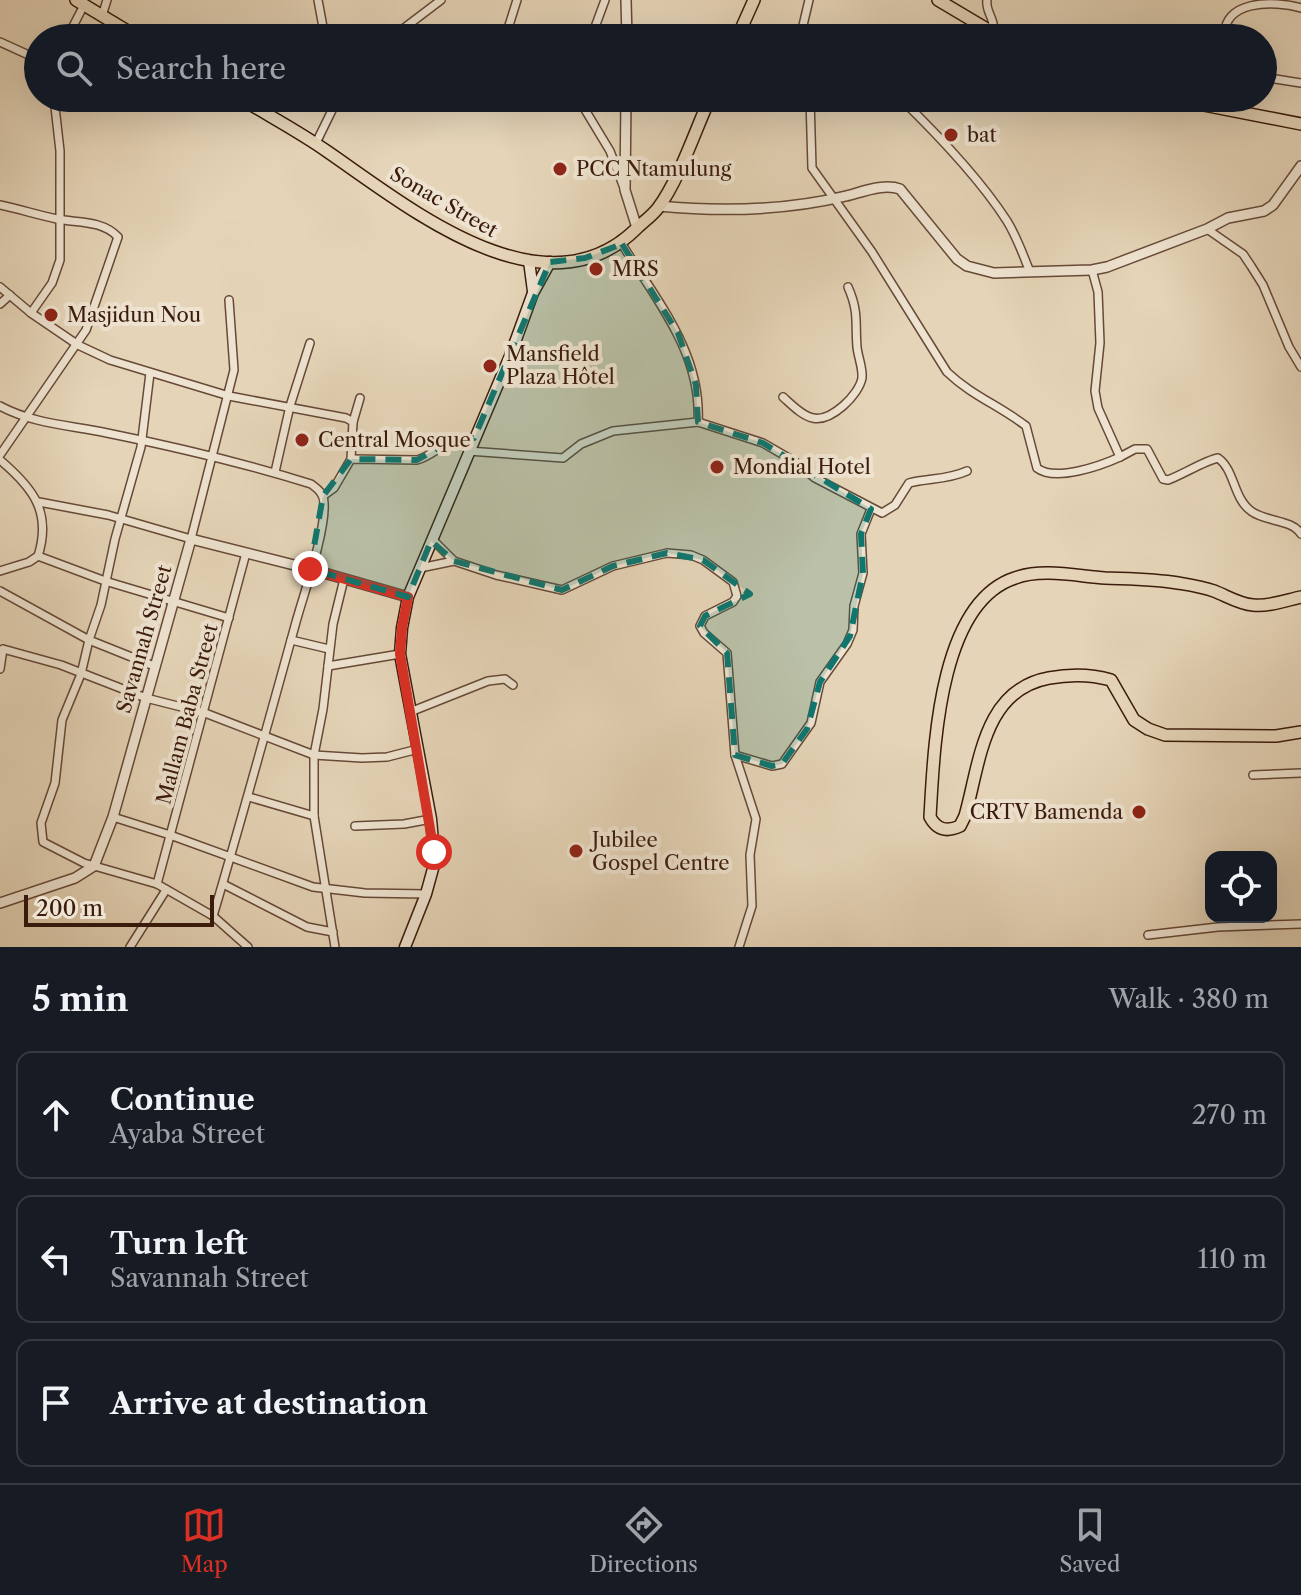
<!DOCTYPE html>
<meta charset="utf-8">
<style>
body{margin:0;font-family:"Libre Caslon Text",serif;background:#242831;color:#f1f3f6}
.controls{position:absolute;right:24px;bottom:24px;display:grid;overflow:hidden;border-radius:16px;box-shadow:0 8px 32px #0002}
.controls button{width:72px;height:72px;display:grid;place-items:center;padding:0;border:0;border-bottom:2px solid #363941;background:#171b24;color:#f1f3f6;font:40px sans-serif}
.scale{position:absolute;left:24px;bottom:20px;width:190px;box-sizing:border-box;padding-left:8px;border:4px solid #3b1b0c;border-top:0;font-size:22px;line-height:28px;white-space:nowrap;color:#3b1b0c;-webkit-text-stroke:6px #eee3d0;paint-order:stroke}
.stop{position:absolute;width:24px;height:24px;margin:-18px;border:6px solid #d93025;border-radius:50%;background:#fff}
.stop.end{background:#d93025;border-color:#fff;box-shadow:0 2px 8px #0008}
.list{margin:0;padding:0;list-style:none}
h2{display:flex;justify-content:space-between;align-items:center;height:104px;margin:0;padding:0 32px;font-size:34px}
h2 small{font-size:26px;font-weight:400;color:#9ea1a6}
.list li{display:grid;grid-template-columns:52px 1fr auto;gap:24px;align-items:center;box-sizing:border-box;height:128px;margin:0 16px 16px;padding:0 16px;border:2px solid #363941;border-radius:16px}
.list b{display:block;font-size:30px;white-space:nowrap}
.list p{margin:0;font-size:26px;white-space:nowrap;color:#9ea1a6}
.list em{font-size:26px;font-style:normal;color:#9ea1a6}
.icon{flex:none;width:44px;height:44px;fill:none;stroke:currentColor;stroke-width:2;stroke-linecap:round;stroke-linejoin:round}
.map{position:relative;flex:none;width:1301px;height:947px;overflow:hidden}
.search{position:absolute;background:#171b24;box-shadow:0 8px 32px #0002;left:24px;right:24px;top:24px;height:88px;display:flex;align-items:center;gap:20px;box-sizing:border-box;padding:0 28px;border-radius:44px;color:#9ea1a6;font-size:30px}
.sheet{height:536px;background:#171b24}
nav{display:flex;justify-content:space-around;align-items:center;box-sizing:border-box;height:112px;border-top:2px solid #363941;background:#171b24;font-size:22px;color:#9ea1a6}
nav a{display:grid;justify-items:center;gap:4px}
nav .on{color:#d93025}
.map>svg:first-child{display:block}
</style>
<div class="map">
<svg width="1301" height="947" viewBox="0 0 1301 947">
<rect width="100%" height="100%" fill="#e5d4b7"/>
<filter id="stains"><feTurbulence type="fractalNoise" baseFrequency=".0025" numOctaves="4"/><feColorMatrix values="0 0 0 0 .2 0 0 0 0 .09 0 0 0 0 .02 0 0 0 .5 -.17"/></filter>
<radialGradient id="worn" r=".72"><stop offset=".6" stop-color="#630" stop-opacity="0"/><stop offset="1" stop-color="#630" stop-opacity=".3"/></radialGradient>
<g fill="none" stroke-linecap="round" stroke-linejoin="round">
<defs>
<g id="minor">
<polyline points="318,0 325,38"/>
<path d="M987 0C985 12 996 19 993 33"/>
<polyline points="102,16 107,0"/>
<polyline points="67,38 84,5"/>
<polyline points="391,38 441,0"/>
<polyline points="505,38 517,0"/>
<polyline points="591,38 605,0"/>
<polyline points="800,38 809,0"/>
<path d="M1225 38C1221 0 1274 0 1301 8"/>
<polyline points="0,42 33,57"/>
<polyline points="1263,74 1269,78 1301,83"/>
<polyline points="355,98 398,98"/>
<polyline points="575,98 581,103 610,151 624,188"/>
<path d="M810 98 812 168 872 252 947 372C971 395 1000 406 1026 426L1037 468C1055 482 1100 466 1120 457L1098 408 1095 391 1100 343 1098 292 1092 270"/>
<path d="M900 98C936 133 980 179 1007 221 1017 237 1023 255 1030 272"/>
<polyline points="316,143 338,98"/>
<path d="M0 205C19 209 38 215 57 219 78 223 102 220 118 237L86 330 0 455"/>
<polyline points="1207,229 1243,254 1251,266 1263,285 1289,347 1301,367"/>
<path d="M622 244C656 300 702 353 698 422"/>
<polyline points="0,287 31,313 78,345 110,360 229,396 346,418 353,422 351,459"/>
<polyline points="0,304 10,295"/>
<polyline points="31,313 52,283 60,260 60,151 54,98"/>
<polyline points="150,373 141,447 115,539 101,605 89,640 154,666"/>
<path d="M783 397C791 404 802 416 813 418 831 422 859 395 862 378 863 368 858 357 857 347 855 322 859 312 848 287"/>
<path d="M0 406C34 424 69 425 107 433 176 447 244 463 311 484 318 489 324 494 324 503 326 531 304 593 296 622 269 720 242 818 213 916"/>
<polyline points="353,422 360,398"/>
<path d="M468 451 563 458 581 444 613 431 698 422 763 443 794 461 815 478 882 513 895 505 909 483C929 478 947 480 967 471"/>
<path d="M1120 457 1135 449H1147L1163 479 1168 480C1182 475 1206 460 1218 458 1235 470 1233 498 1251 511 1265 522 1292 519 1301 534"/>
<path d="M0 460C33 488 52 512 38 556L29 562 0 571"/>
<polyline points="275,472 290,406 310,343"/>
<path d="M323 496 334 488 351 459 417 460C438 454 448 434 473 440"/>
<polyline points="39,502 108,515 191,539 234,370 229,300"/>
<polyline points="432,539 454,561 496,575 562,590 613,566 667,553 691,555 703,560 733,582 737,596 733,602 705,616 700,626 704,633 727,653 735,755 756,819 750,855 752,906 739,947"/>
<polyline points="38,556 105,581 229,618"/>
<polyline points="420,568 454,561"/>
<polyline points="0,591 89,640 81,674 62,720 55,783 41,823 43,842 84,863 157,884 213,916 248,947"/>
<polyline points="291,640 329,649"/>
<polyline points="328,666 400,654"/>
<polyline points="0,669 3,649 61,665 146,698 205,713 314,755 362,758 387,757 418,749"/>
<polyline points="410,712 488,681 505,679 513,685"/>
<polyline points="735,755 772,766 782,764 811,723 820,682 847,644 853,630 854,606 863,573 861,534 871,509"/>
<polyline points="1253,775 1301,773"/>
<polyline points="249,797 314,816"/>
<polyline points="113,817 170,835 313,887 365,893 426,894"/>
<polyline points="355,826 404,824 431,819"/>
<polyline points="157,884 246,553"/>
<polyline points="223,884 307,927 333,932"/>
<polyline points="1148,935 1218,927 1301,924"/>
<polyline points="130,947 166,890"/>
<polyline points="335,947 314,816 314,755 323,709 333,624 344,579"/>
</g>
<g id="tertiary">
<polyline points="626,0 627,38"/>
<polyline points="626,98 625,190 637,228"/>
<path d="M659 206C722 212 784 211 846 196 862 192 884 183 900 189L957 259 967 266 994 273 1092 270 1107 267 1207 229 1228 218 1264 211 1273 205 1301 166"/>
<polyline points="0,903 75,878 94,866 113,817 191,539 310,569 408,597"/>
</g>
<g id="secondary">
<polyline points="529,261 533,291"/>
<polyline points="405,947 426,894 434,865 434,852 431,819 400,654 402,628 408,597 510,356 533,293 550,262"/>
</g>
<g id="trunk">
<polyline points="76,0 139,38"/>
<polyline points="938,0 1002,38"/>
<polyline points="737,38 754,0"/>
<path d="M240 98C269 116 300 132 328 152 408 207 544 319 636 229 643 222 652 216 658 208 679 180 695 131 710 98"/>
<polyline points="1168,98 1301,124"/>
<path d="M1301 597C1287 600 1268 607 1253 605 1239 604 1227 596 1214 591 1203 587 1190 585 1178 583 1154 579 1130 579 1105 578 1077 576 1042 568 1015 578 938 603 934 750 930 817 937 830 947 832 960 826L965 816C980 763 983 690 1049 678 1071 674 1090 674 1111 680L1134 720 1148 729 1165 735 1276 736 1301 732"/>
</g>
</defs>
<use href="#minor" stroke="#664937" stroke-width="10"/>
<use href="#tertiary" stroke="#664937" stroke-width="12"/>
<use href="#secondary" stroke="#3b1b0c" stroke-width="13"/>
<use href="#trunk" stroke="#3b1b0c" stroke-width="14"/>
<use href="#minor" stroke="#eee3d0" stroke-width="7"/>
<use href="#tertiary" stroke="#eee3d0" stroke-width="9"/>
<use href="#secondary" stroke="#eee3d0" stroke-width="10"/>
<use href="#trunk" stroke="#e5d4b7" stroke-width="11"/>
</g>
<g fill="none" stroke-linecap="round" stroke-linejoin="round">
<polyline stroke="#d93025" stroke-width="10" points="310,569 408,597 402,628 400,654 434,852"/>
</g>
<path fill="#0f766e" fill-opacity="0.2" stroke="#0f766e" stroke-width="6" stroke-dasharray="16 10" stroke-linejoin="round" d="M622 244 678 333 696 385 698 422 763 443 871 509 861 534 863 573 850 636 820 682 807 729 782 764 772 766 735 755 727 653 700 626 705 616 750 594 703 560 667 553 613 566 562 590 454 561 431 541 408 597 310 569 323 496 351 459 417 460 450 441 474 438 550 262 585 258Z"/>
<g fill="#8f2418" stroke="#eee3d0" stroke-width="3">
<circle cx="951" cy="135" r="8"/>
<circle cx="560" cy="169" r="8"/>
<circle cx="596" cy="269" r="8"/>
<circle cx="51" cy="315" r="8"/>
<circle cx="490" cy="366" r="8"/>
<circle cx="302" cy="440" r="8"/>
<circle cx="717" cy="467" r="8"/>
<circle cx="1139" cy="812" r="8"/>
<circle cx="576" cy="851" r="8"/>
</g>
<g text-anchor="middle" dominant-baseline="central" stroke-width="8" stroke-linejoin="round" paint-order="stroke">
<g font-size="20" fill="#3b1b0c" stroke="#eee3d0" text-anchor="start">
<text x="967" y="135">bat</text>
<text x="576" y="169">PCC Ntamulung</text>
<text x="612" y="269">MRS</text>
<text x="67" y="315">Masjidun Nou</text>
<text x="506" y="354">Mansfield<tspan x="506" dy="23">Plaza Hôtel</tspan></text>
<text x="318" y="440">Central Mosque</text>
<text x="733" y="467">Mondial Hotel</text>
<text x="1123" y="812" text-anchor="end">CRTV Bamenda</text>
<text x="592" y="840">Jubilee<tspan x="592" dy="23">Gospel Centre</tspan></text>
</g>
<g font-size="20" fill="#3b1b0c" stroke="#eee3d0">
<text transform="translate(444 202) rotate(30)">Sonac Street</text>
<text transform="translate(144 639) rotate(-74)">Savannah Street</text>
<text transform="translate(187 714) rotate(-75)">Mallam Baba Street</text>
</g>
</g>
<rect width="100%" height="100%" filter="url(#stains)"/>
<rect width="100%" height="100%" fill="url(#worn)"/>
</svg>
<div class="controls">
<button><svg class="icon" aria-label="locate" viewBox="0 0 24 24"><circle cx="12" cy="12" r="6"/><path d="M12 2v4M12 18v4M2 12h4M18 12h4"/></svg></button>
</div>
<div class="scale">200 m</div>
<div class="stop" style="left:434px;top:852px"></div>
<div class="stop end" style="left:310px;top:569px"></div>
<div class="search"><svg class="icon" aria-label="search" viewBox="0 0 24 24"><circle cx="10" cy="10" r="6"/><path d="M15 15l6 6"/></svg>Search here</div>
</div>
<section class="sheet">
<h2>5 min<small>Walk · 380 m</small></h2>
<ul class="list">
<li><svg class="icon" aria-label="ahead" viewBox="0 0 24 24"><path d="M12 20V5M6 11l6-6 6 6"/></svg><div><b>Continue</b><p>Ayaba Street</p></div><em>270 m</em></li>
<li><svg class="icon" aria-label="left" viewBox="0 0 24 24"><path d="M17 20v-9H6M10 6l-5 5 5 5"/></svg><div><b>Turn left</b><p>Savannah Street</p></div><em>110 m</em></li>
<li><svg class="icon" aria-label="arrive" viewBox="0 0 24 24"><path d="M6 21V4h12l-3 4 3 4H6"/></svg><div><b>Arrive at destination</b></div></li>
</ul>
</section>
<nav>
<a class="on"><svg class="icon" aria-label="map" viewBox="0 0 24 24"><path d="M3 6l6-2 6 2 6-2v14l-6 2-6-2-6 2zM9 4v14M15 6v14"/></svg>Map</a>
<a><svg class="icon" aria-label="directions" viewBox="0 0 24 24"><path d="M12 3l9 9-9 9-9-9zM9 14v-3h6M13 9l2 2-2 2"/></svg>Directions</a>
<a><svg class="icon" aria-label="saved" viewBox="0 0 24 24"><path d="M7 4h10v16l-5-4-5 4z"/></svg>Saved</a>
</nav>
